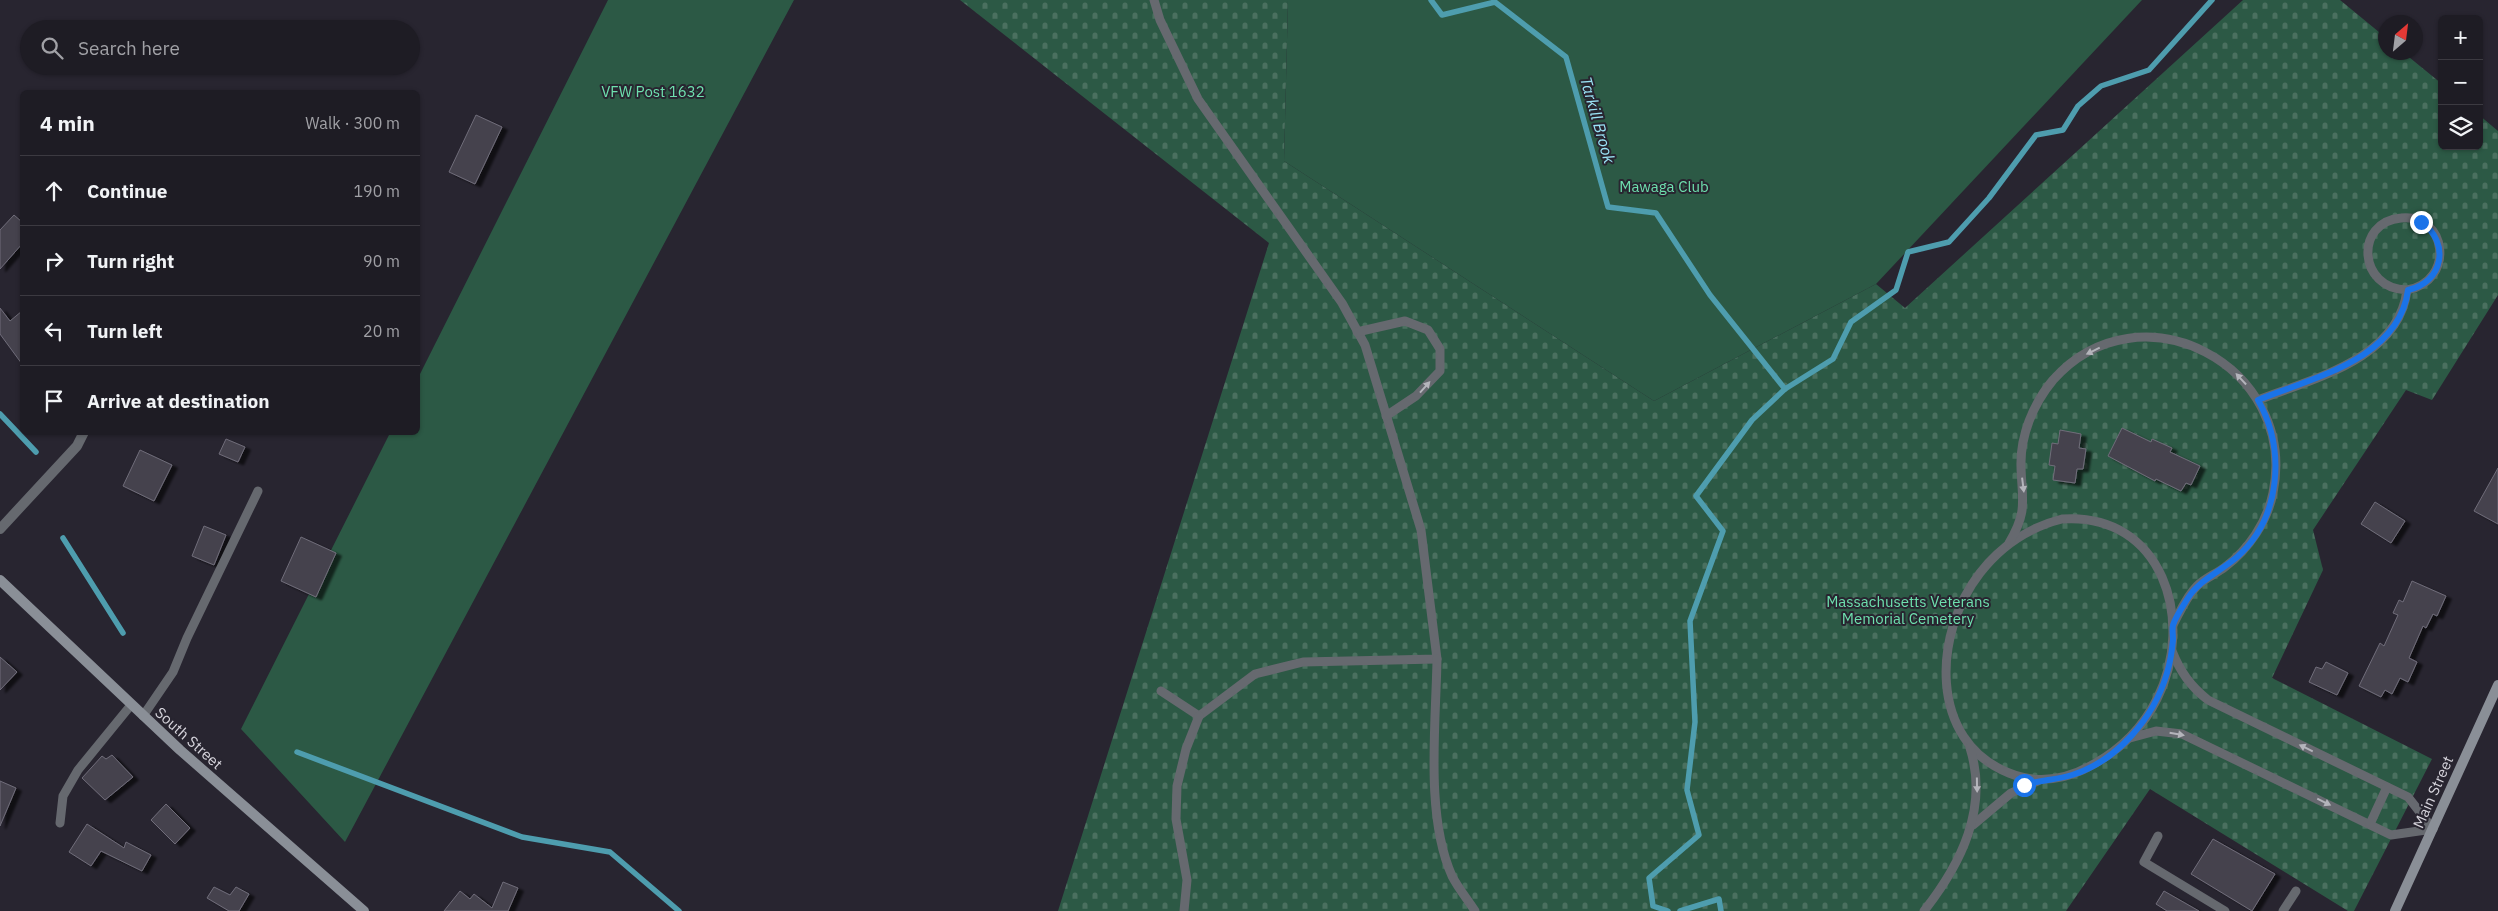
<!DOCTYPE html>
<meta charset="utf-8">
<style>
body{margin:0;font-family:"IBM Plex Sans",sans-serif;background:#26252c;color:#f1f3f6}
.controls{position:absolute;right:15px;top:15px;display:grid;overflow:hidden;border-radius:8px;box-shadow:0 1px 4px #0004}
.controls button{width:45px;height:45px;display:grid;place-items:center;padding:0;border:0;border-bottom:1px solid #3c3a41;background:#1e1c24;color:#f1f3f6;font:25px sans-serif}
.compass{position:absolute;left:2378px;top:15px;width:45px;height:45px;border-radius:50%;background:#1e1c24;box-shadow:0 1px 4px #0004;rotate:28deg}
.stop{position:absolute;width:15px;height:15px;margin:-11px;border:4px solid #1a73e8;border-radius:50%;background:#fff}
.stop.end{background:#1a73e8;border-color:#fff;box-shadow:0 1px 5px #0008}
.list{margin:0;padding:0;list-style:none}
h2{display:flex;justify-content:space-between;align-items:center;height:65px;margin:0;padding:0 20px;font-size:21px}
h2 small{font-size:16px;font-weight:400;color:#a1a1a6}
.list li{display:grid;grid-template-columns:32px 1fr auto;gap:15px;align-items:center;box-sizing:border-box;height:70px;padding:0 20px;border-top:1px solid #3c3a41}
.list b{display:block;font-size:19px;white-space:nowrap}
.list em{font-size:16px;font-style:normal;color:#a1a1a6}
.icon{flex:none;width:28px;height:28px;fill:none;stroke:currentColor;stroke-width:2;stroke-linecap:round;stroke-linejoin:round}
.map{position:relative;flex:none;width:2498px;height:911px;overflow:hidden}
.search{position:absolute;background:#1e1c24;box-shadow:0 1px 4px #0004;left:20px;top:20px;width:400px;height:55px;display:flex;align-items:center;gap:12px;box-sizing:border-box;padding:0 18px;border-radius:28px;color:#a1a1a6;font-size:19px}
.panel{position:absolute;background:#1e1c24;box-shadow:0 1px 4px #0004;left:20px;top:90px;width:400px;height:345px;border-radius:8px}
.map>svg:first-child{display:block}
</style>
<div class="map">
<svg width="2498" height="911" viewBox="0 0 2498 911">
<defs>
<pattern id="cemetery-stones" width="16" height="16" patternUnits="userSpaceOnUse" patternTransform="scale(1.25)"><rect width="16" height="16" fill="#2c5945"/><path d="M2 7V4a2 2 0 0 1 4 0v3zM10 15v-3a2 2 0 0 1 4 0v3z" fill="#4a705f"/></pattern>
<filter id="shadow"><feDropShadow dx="5.5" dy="3" stdDeviation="1" flood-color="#0009"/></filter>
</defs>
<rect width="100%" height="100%" fill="#282530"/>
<polygon fill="url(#cemetery-stones)" points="960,0 1288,0 1284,161 1654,401 1876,284 1905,308 2243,0 2340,0 2385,37 2386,52 2404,53 2442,84 2442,146 2479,146 2479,115 2498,131 2498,295 2432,400 2406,390 2313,530 2323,570 2272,678 2432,759 2354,911 2348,911 2150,789 2066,911 1058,911 1269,243"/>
<g fill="#2c5945">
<polygon points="608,0 794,0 345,842 241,729 390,433 418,432 418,378"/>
<polygon points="1288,0 2142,0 1876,284 1654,401 1284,161"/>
</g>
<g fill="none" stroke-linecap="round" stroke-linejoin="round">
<g stroke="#4e9dae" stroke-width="5.5">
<polyline points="1431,0 1442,15 1495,2 1566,57 1608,207 1656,213 1710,295 1785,389"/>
<polyline points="0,414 36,452"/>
<polyline points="63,538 123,633"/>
<polyline points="297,752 522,837 610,852 679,911"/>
<polyline points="1668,911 1653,906 1649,878 1699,835 1687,790 1695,722 1690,621 1723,531 1696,496 1752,420 1785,389 1833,359 1851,322 1896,290 1908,252 1949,242 1989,198 2036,135 2063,130 2078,106 2101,86 2149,70 2212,0"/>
<polyline points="1680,911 1719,899 1721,911"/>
</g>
</g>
<g fill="#45424d" stroke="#706d7a" filter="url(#shadow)">
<polygon points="476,115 502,127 475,184 449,172"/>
<polygon points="14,215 22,222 22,244 0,269 0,230"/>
<polygon points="0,308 10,321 22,311 22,364 0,334"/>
<polygon points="2122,428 2151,442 2152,439 2172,448 2170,452 2200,466 2191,485 2186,483 2181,491 2156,479 2155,481 2108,456"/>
<polygon points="2060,430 2081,434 2079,448 2086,449 2083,469 2077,469 2075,483 2053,480 2055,466 2049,465 2052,443 2058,444"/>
<polygon points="226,439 245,447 238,462 219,454"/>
<polygon points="140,450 172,465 154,501 123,486"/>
<polygon points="2498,468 2498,524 2474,511"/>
<polygon points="2375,502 2405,521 2391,543 2361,524"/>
<polygon points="204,526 226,535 214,565 192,556"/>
<polygon points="301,537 336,553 316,597 281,581"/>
<polygon points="2412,581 2446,596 2437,616 2433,614 2426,628 2423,626 2409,658 2417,662 2408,682 2400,678 2392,694 2385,690 2381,697 2359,686 2380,643 2384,646 2398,615 2393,613 2399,600 2403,602"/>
<polygon points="0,657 17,672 0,690"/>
<polygon points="2326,662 2348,673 2337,695 2309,682 2316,667 2322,669"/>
<polygon points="112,755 133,777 105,800 82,778 102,756 106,759"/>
<polygon points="0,781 16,788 0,826"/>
<polygon points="166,804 190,828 175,844 151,820"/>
<polygon points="87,824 124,848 126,842 151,855 142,871 101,851 91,866 69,852"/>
<polygon points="2213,839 2275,874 2252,911 2191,874"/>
<polygon points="503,882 518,888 508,911 444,911 460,891 470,899 474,894 492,908"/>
<polygon points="214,887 230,895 236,887 249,894 239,911 229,911 207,898"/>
<polygon points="2164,891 2199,911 2167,911 2156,904"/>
</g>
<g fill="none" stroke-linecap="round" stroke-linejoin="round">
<g stroke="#66696f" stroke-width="9">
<polyline points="1154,0 1160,20 1198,99 1342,303 1365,345 1421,530 1437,659 1303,662 1255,674 1199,716 1161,691"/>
<polyline points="1357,332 1405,321 1428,330 1440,349 1440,371 1416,396 1386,416"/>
<path d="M2258 400C2312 379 2399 359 2407 290 2456 281 2447 213 2401 218 2354 222 2358 289 2407 290"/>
<path d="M2062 519C2163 512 2196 621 2157 699 2143 727 2121 749 2094 764 2068 779 2038 785 2009 773 1928 741 1933 633 1980 573 2001 546 2030 527 2062 519Z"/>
<path d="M2009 543C2028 511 2022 501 2021 467 2020 436 2033 404 2053 380 2140 282 2299 366 2273 493 2267 522 2249 549 2225 567 2216 574 2205 578 2197 586 2186 597 2180 612 2173 625"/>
<path d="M2172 651C2180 671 2190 686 2208 700L2408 797 2433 829"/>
<path d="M1437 659C1436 724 1425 816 1452 876 1458 888 1468 900 1475 911"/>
<polyline points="143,716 173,672 187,638 258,491"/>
<polyline points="2130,738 2156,731 2182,734 2391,835 2433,829"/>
<polyline points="60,823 63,796 78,770 131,705"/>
<polyline points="2370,824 2387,787"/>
<polyline points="1973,825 2011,793 2038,781"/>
<polyline points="2158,836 2144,862 2225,911"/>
<polyline points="1184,911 1187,880 1176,819 1177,786 1186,749 1199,716"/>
<path d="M1924 911C1961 864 1989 808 1970 748"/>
<polyline points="2283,911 2296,891"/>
</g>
<polyline stroke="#66696f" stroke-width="10" points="0,529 77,446 84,432"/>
<g stroke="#8a8f97" stroke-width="10">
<polyline points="0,580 180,750 364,911"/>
<polyline points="2395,911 2498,685"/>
</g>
</g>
<defs><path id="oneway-solid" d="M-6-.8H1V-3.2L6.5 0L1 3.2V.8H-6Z" transform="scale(1.25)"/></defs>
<g fill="#b4b4bb">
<use href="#oneway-solid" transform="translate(2093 351) rotate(154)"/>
<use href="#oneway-solid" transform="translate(2241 379) rotate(-133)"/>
<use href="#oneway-solid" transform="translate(1425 387) rotate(-48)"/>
<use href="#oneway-solid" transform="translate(2023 485) rotate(83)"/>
<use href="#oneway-solid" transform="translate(2177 734) rotate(10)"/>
<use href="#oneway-solid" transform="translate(2306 748) rotate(-154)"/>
<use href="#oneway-solid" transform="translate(1977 785) rotate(89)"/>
<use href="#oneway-solid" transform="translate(2324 802) rotate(26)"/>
</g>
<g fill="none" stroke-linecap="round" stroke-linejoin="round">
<path stroke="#1a73e8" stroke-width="6" d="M2024 785C2040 780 2056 780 2072 775 2117 761 2154 718 2167 673 2170 663 2172 651 2173 640 2173 635 2172 629 2173 625 2176 616 2183 606 2188 598 2199 580 2221 571 2237 557 2281 518 2286 450 2258 400 2312 378 2399 359 2408 290 2443 283 2451 242 2421 222"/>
</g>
<g text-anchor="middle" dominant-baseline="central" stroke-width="4" stroke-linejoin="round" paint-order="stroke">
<g font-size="15" fill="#6ee0ae" stroke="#282530">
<text x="653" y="91">VFW Post 1632</text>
<text x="1664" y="186">Mawaga Club</text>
<text x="1908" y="601">Massachusetts Veterans<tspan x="1908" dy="17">Memorial Cemetery</tspan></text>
</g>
<g font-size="15" fill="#d6d4dc" stroke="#282530">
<text transform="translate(189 738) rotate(42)">South Street</text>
<text transform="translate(2433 792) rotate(-66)">Main Street</text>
</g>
<g font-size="16" font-style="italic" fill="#9ae3f6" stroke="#282530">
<text transform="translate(1598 120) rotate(74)">Tarkill Brook</text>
</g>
</g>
</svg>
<div class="controls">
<button>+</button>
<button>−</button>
<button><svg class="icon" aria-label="layers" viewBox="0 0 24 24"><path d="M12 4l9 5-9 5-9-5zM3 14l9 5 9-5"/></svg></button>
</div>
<svg class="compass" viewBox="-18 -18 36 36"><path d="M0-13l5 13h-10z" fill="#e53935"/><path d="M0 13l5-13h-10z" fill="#a1a1a6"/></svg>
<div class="stop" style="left:2024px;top:785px"></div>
<div class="stop end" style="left:2421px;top:222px"></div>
<div class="search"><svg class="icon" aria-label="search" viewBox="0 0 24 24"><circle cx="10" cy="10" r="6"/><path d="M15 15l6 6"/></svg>Search here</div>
<section class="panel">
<h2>4 min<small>Walk · 300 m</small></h2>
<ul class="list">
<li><svg class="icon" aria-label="ahead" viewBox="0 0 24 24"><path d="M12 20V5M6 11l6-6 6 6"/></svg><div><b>Continue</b></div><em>190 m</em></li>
<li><svg class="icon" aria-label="right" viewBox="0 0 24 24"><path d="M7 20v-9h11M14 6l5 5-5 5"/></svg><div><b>Turn right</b></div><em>90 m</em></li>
<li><svg class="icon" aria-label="left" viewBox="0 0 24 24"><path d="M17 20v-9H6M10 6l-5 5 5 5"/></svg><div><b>Turn left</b></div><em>20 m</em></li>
<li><svg class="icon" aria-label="arrive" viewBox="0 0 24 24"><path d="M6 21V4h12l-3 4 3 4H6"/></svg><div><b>Arrive at destination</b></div></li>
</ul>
</section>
</div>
